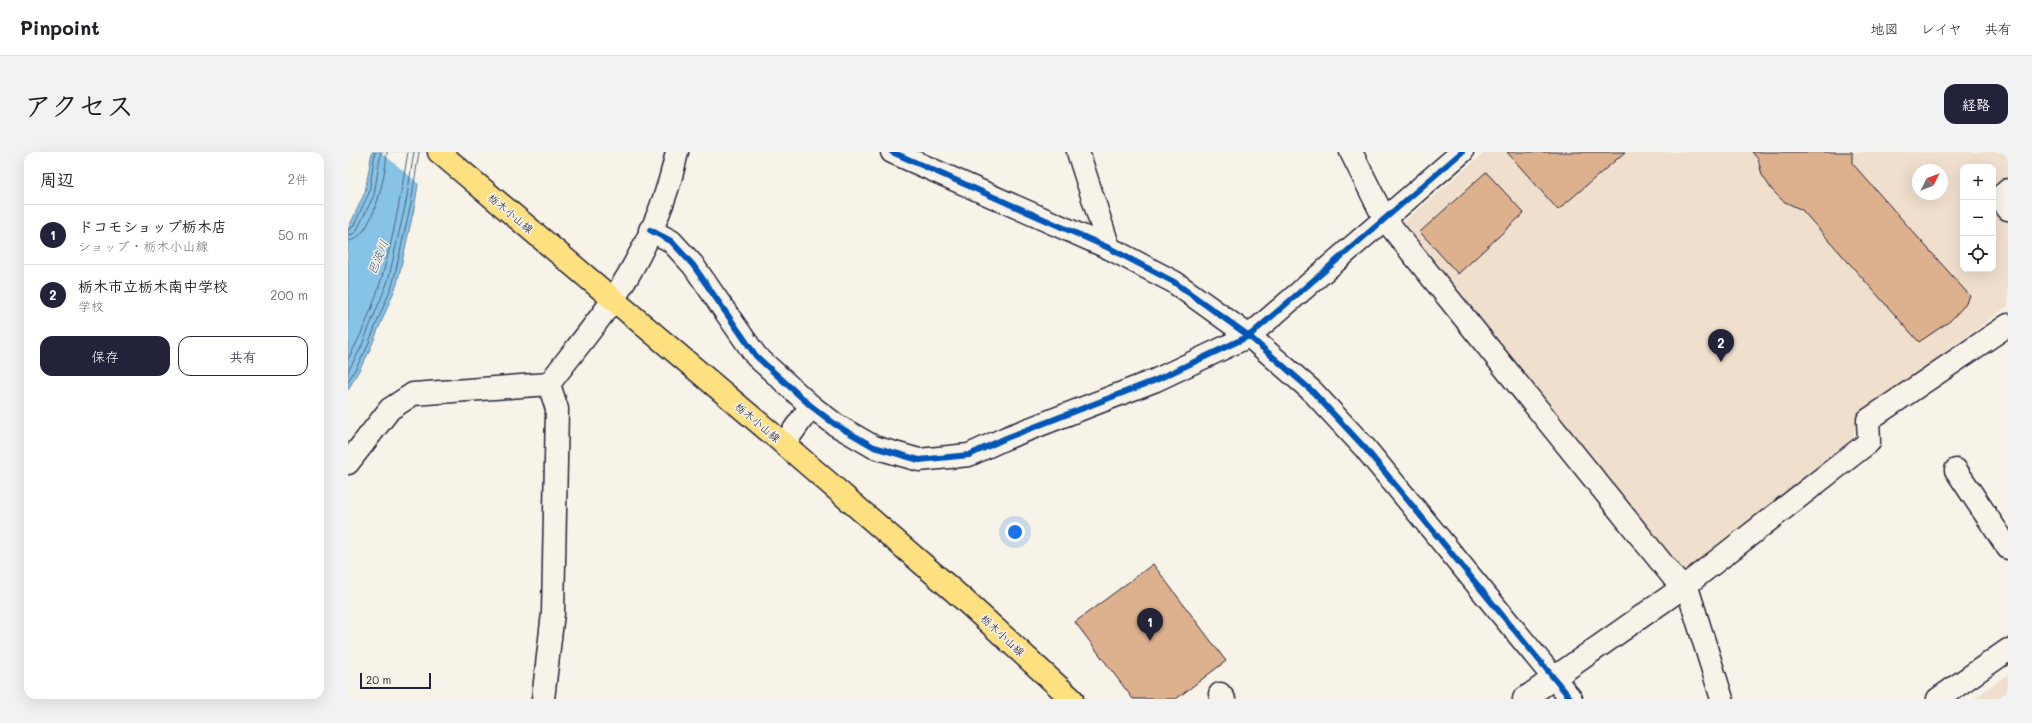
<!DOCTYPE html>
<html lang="ja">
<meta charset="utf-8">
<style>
body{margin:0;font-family:Mali,"Klee One",sans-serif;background:#f2f2f2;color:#202124}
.controls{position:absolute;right:12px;top:12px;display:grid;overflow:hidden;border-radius:8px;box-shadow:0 4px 16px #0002}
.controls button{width:36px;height:36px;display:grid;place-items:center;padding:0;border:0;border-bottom:1px solid #e0e0e0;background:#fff;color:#202124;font:20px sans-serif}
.compass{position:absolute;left:1564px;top:12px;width:36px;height:36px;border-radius:50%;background:#fff;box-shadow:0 4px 16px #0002;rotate:48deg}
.scale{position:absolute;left:12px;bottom:10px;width:71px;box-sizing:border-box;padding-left:4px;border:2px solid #22223b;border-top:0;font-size:11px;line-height:14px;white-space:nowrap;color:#22223b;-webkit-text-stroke:3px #f7f3e8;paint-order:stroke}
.you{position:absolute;left:667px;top:380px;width:14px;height:14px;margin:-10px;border:3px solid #fff;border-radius:50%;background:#1a73e8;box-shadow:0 0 0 6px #1a73e833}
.badge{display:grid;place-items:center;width:26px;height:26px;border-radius:50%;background:#22223b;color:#fff;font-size:13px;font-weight:700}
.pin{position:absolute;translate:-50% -33px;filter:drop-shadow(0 1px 2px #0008)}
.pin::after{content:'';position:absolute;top:21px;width:14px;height:12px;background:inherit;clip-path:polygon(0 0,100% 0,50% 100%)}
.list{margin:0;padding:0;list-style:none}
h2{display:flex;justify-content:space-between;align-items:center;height:52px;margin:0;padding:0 16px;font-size:17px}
h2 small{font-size:13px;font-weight:400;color:#757577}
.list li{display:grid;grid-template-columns:26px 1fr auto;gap:12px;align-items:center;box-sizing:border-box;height:60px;padding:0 16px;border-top:1px solid #e0e0e0}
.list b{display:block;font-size:15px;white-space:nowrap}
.list p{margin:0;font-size:13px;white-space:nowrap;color:#757577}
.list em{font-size:13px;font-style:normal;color:#757577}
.actions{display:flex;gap:8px;padding:12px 16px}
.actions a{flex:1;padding:9px 0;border:1px solid #22223b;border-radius:12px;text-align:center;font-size:14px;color:#22223b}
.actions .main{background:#22223b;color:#fff}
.icon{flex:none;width:22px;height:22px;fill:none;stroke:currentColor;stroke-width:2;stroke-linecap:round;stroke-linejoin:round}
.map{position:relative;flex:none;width:1660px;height:547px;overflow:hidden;border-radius:12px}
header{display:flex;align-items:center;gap:24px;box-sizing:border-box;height:56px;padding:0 20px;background:#fff;border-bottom:1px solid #e0e0e0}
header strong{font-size:19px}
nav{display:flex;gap:22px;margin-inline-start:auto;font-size:14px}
.intro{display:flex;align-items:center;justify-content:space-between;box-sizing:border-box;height:96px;padding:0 24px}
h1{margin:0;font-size:28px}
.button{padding:10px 18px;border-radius:12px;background:#22223b;color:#fff;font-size:14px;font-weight:700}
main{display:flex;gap:24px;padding:0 24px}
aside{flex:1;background:#fff;border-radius:12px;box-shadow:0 4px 16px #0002}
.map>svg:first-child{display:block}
</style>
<header>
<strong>Pinpoint</strong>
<nav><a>地図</a><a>レイヤ</a><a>共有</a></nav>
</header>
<div class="intro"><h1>アクセス</h1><a class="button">経路</a></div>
<main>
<aside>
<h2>周辺<small>2件</small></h2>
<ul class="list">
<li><span class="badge">1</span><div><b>ドコモショップ栃木店</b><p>ショップ · 栃木小山線</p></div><em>50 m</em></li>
<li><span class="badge">2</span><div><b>栃木市立栃木南中学校</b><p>学校</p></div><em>200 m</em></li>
</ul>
<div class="actions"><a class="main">保存</a><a>共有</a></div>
</aside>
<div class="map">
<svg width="1660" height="547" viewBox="0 0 1660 547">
<rect width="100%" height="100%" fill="#f7f3e8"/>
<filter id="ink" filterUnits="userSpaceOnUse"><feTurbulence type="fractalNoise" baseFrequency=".025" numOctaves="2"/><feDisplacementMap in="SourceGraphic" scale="8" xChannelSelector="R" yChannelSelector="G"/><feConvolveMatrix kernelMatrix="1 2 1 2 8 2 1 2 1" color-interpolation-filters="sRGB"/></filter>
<g filter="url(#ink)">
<g fill="#f0dfcd" fill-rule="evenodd">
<path d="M1137 0H1660V25L1645 40V15H1615V117H1645V53L1660 70V154L1509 266 1504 294 1336 421 1051 74ZM1570 18H1594V42H1570Z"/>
<polygon points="1660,522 1660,547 1625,547"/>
</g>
<polygon fill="#87c3e6" stroke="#5f83a2" points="24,0 75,0 67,52 49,132 20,202 0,238 0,77 17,40"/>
<polygon fill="#f7f3e8" points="33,0 77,0 72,33"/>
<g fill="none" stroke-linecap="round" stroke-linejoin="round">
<g stroke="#4a627f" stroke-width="1">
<polyline points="0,78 5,75 21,41 27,0"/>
<polyline points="0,83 5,82 9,78 26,43 33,0"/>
<path d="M0 89C25 88 38 21 39 0"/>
<path d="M0 207C36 144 48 71 60 0"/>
<polyline points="0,219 12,198 40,129 58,50 66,0"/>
<polyline points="0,230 17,200 45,131 63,51 71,0"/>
</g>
</g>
<g fill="#deb18e" stroke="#22223b">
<polygon points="1159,0 1277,0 1210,58"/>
<polygon points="1404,0 1504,0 1504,11 1622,144 1615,155 1602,169 1571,190 1454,58 1435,49 1424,38 1414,23 1410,7"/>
<polygon points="1138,20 1176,61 1110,122 1072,80"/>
<polygon points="805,412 878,509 828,547 785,547 727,470"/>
</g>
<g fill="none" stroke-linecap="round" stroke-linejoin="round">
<defs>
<g id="minor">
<polyline points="730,0 761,96"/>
<polyline points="1003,0 1036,66 1334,436"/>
<polyline points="1660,38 1651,46 1660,57"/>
<polyline points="302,78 323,89 345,113 408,204 463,254 488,273 526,295 571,308 621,303 658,286 808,228 901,184 1114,0"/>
<polyline points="436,292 463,254"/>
<polyline points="0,311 42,257 65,242 201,232"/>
<polyline points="1608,318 1660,396"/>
<polyline points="1338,432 1374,547"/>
<polyline points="872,542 876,547"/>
<path d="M195 547 205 461 209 257 201 232C230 193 263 156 286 113 305 79 321 38 329 0"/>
<polyline points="1176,547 1334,436 1521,290 1520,268 1660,173"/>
<polyline points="1590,547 1660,498"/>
</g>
<polyline id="tertiary" points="544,0 761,96 826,130 901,184 964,239 1017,296 1223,547"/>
<polyline id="primary" points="91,0 436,292 615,447 724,547"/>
</defs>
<use href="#minor" stroke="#22223b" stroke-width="25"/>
<use href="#tertiary" stroke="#22223b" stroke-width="25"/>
<use href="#primary" stroke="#22223b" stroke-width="25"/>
<use href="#minor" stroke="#f7f3e8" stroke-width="22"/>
<use href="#tertiary" stroke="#f7f3e8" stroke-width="22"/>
<use href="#primary" stroke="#fde080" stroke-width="22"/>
<defs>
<g id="cycleway">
<polyline points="544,0 761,96 826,130 901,184 964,239 1017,296 1223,547"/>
<polyline points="302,78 323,89 345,113 408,204 463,254 488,273 526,295 571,308 621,303 658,286 808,228 901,184 1114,0"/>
</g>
</defs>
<use href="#cycleway" stroke="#f7f3e8" stroke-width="8"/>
<use href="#cycleway" stroke="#0057b8" stroke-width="6"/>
</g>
</g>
<g text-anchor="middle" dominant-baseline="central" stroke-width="3" stroke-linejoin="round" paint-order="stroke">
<g font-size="11" fill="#22223b" stroke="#f7f3e8">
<text transform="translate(163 61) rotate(40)">栃木小山線</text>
<text transform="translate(410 270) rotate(40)">栃木小山線</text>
<text transform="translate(655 483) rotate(43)">栃木小山線</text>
</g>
<g font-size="12" font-style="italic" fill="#40526e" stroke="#f7f3e8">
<text transform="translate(29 105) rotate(-68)">巴波川</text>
</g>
</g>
</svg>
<div class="controls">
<button>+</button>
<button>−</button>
<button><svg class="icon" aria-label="locate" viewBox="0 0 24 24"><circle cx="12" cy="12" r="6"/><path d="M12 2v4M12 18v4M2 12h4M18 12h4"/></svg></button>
</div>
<svg class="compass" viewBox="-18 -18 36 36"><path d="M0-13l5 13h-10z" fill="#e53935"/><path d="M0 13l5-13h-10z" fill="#757577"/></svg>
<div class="scale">20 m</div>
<div class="you"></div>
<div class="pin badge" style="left:802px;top:489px">1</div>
<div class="pin badge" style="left:1373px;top:210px">2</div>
</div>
</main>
